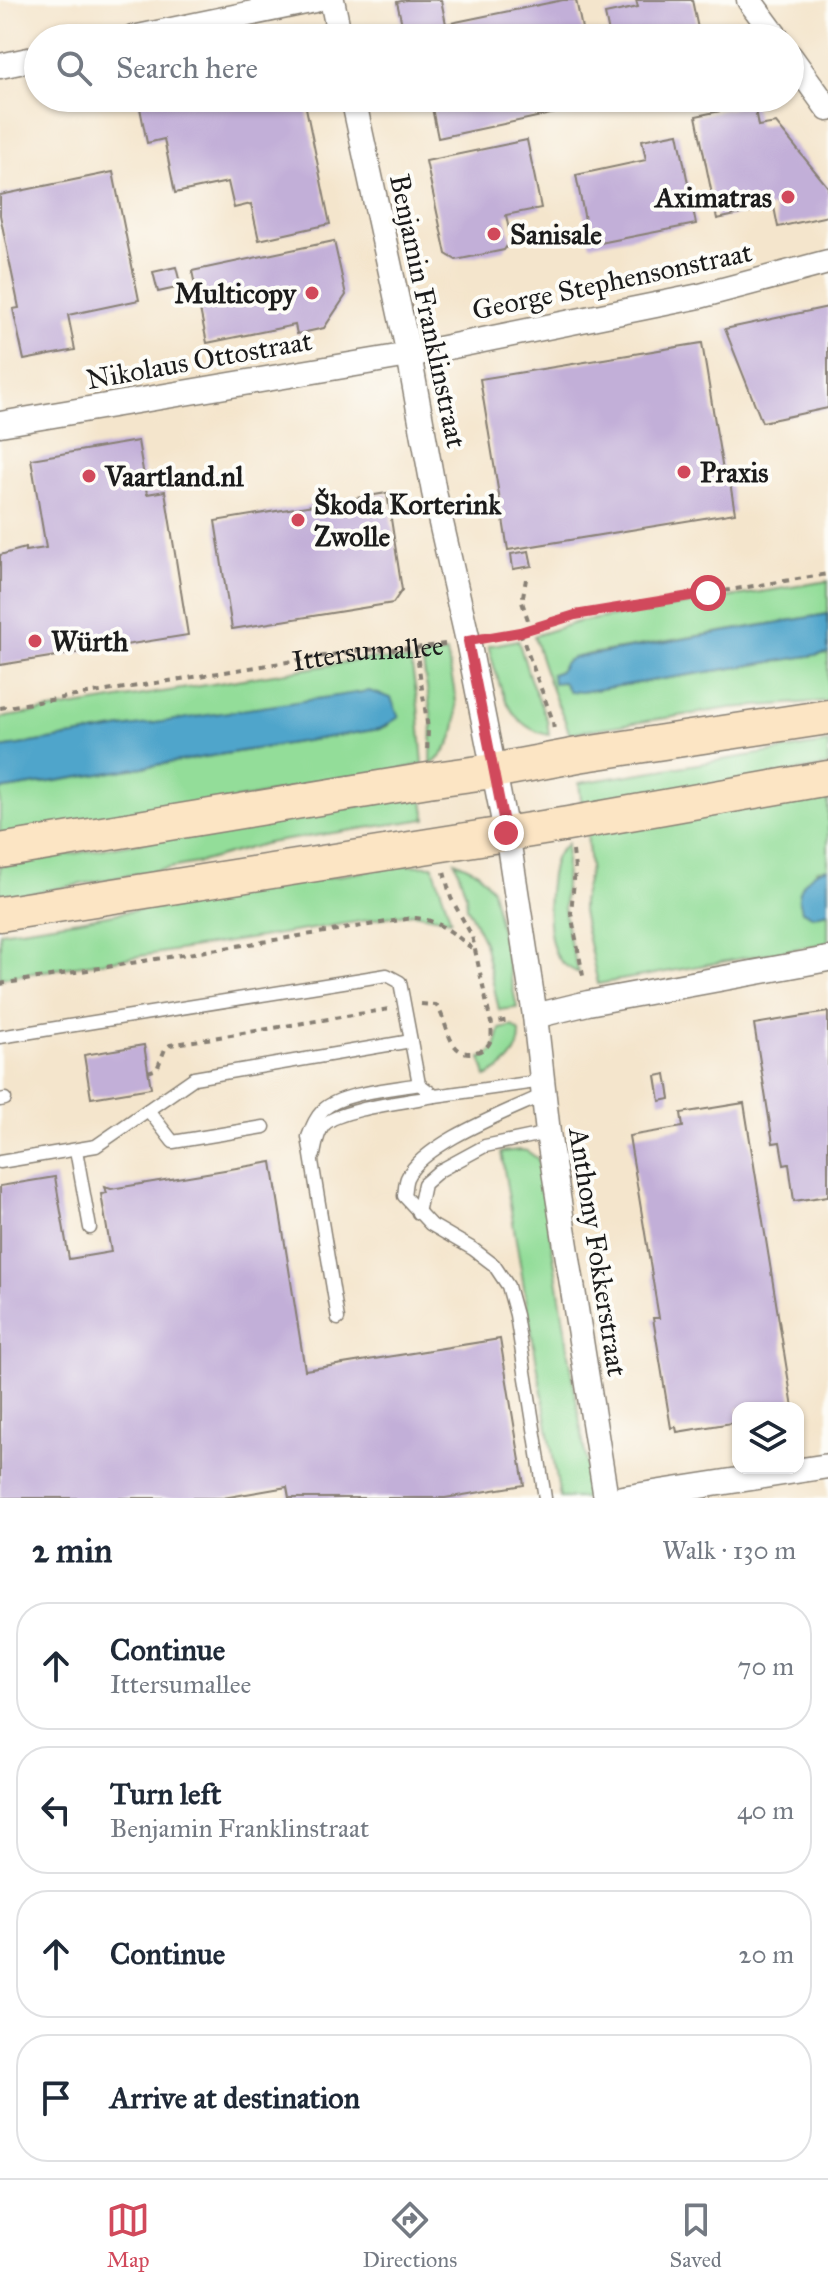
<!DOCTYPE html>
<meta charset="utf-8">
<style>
body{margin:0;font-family:"IM FELL Great Primer",serif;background:#f6f6f7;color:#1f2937}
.controls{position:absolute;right:24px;bottom:24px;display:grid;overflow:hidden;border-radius:16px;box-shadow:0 2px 6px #0004}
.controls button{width:72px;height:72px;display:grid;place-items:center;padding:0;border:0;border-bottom:2px solid #e0e1e3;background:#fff;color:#1f2937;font:40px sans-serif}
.stop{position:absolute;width:24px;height:24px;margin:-18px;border:6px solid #d1495b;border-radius:50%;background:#fff}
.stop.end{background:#d1495b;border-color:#fff;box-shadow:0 2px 8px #0008}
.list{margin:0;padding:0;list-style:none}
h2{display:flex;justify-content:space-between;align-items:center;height:104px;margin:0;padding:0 32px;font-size:34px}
h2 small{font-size:26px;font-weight:400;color:#747a83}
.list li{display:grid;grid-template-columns:52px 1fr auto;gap:24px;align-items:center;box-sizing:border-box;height:128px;margin:0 16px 16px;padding:0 16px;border:2px solid #e0e1e3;border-radius:32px}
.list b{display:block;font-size:30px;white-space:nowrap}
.list p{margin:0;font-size:26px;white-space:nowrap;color:#747a83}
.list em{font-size:26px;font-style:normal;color:#747a83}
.icon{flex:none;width:44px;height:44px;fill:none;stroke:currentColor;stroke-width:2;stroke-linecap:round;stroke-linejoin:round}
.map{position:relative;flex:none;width:828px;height:1498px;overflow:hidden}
.search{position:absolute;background:#fff;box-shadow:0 2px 6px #0004;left:24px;right:24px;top:24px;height:88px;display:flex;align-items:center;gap:20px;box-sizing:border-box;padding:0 28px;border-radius:44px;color:#747a83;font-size:30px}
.sheet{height:680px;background:#fff}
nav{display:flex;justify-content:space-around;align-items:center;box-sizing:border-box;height:112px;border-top:2px solid #e0e1e3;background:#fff;font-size:22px;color:#747a83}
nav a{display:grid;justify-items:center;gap:4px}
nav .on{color:#d1495b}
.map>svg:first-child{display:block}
</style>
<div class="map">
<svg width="828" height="1498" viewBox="0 0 828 1498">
<rect width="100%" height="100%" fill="#fdfcf7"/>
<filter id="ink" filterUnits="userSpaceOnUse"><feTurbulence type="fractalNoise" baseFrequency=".0125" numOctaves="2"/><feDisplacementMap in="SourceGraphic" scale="16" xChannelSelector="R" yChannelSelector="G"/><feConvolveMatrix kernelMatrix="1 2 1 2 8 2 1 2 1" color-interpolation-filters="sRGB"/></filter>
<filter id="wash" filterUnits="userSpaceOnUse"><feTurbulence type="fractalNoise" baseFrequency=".006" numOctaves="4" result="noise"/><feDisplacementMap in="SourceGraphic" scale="32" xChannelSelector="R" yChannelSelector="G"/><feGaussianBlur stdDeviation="1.8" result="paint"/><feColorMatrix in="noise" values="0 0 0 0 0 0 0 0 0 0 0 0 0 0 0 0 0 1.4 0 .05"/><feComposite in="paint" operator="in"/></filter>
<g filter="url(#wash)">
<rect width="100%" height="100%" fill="#f4e5cc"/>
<g fill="#93dd99" stroke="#587c5a" stroke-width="2">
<path d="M828 581V614L590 654C576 657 567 658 560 671L552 674 581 692 828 653V701L730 708 569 733C566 720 560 710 555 698 547 677 540 657 534 636L578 622Z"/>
<path d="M518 640 530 679 547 720 549 735C505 727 500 683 488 646Z"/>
<path d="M447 653C454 694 471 735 431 765L432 720 422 657Z"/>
<polygon points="368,659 411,661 418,706 423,764 394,771 0,842 0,790 380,729 389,725 135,726 0,748 0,718"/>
<polygon points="828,743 828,766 582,807 579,783"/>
<polygon points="828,792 828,868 816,870 812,916 828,912 828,943 598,984 582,912 582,901 590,868 587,832"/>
<polygon points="422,795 426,819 267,843 197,863 0,899 0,866"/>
<path d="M567 844 564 907 568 935 579 973C572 970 564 966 559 959 544 941 546 872 558 853 561 850 564 847 567 844Z"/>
<polygon points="455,861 478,872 492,889 517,1008 499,1010 484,942 467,907 466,895"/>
<polygon points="401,865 433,866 451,920 413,913 0,978 0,932 79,920"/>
<path d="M512 1026 520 1032C521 1055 504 1068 486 1077L481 1058C497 1054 496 1042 500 1029Z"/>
<polygon points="520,1150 527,1151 538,1159 592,1498 560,1498 501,1152"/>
</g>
<g fill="#4fa5cb" stroke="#366074" stroke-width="2">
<polygon points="828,614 828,653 581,692 569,691 563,682 553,683 552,674 560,671 564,663 572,658"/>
<polygon points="369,691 391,698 399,717 380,729 0,790 0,748 135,726"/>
<path d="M828 868V912L812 916 802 911C801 906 799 901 799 897 800 882 815 870 828 868Z"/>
</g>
<g id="blocks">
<g fill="#c2afd8">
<polygon points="406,0 441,0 446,24 563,0 576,0 584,38 405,38 397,2"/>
<polygon points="636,0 692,0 700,38 610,38 605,14 638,7"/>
<polygon points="138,98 304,98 330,224 259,240 251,204 234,208 228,182 175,193 164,139 147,143"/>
<polygon points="430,98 597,98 598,104 438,138"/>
<polygon points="754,104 758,126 776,123 828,187 828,216 778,227 774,207 717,219 696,116"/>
<polygon points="678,133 696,224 590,245 576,175 646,160 642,140"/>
<polygon points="527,140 541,208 506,215 511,240 504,250 456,260 446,254 426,161"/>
<polygon points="113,172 139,300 68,315 75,350 24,360 13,309 19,308 0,215 0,195"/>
<polygon points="334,241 346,295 324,328 297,334 295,325 207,343 192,271"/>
<polygon points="176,267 181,287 158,292 153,272"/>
<polygon points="828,307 828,408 762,422 725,329"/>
<polygon points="702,343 724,477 729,476 735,513 508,550 480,379"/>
<polygon points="138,441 147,494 165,491 188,635 0,665 0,555 25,548 25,551 46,548 31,459"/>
<polygon points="387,493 402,590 393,603 232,629 215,521"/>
<polygon points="529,551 532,566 513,569 511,554"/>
<polygon points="828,1012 828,1196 794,1201 789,1164 784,1165 780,1142 773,1143 754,1024"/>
<polygon points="144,1045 151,1088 91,1098 84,1055"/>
<polygon points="666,1074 670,1099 660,1101 656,1076"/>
<polygon points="744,1103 793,1408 738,1408 738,1422 677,1432 676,1427 671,1428 653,1318 659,1318 629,1136 683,1127 681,1113"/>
<polygon points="272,1162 305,1370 500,1339 524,1485 445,1498 289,1498 287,1487 223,1498 0,1498 0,1186 55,1177 69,1259 111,1252 101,1194 107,1193 105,1187 111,1189"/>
</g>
</g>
</g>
<g filter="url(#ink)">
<use href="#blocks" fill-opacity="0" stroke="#888074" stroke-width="2"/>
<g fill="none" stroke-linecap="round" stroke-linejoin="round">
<defs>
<g id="lane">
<polyline points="0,1037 387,975 400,982 419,1084 435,1096 543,1081"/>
<path d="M543 1095C509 1111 423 1143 407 1178 405 1183 405 1190 404 1196L430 1224 473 1249 494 1265 508 1286 516 1315 545 1498"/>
<polyline points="0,1100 5,1099"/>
<polyline points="148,1110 173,1142 264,1127"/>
<polyline points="76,1150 90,1228"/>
<path d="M314 1155C316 1145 317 1133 324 1125 338 1109 412 1101 435 1096"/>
<polyline points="0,1162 96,1146 194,1078 411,1041"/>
<polyline points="418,1213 424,1184 439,1171 485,1146 548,1133"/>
<path d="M338 1319 308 1137C312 1127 315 1118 323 1110 342 1092 394 1089 419 1084"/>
</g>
<g id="street">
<polyline points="332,0 340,38"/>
<polyline points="749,0 777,38"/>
<polyline points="133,38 315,0"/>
<polyline points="790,56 828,109"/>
<polyline points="0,66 38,58"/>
<polyline points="353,98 409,355 434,492 468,641 510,852 535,1016 548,1133 606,1498"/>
<polyline points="0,424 409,355 700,296 828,262"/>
<polyline points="535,1016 588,1003 828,959"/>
<polyline points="622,1498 828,1466"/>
</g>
<g id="secondary">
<polyline points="0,851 428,780 493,771 578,755 828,717"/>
<polyline points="0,914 568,824 828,778"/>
</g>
</defs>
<use href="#lane" stroke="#888074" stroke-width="15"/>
<use href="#street" stroke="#888074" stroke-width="27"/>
<use href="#secondary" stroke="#888074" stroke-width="37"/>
<g stroke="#888074" stroke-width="4" stroke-dasharray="6 6" stroke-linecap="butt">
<polyline points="526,579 522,602 531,629"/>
<polyline points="520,632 553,721 554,732"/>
<polyline points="489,638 520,632 575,615 828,574"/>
<polyline points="416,648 428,729 427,753"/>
<path id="s1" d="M0 708 362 650 416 648 445 644"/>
<polyline points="573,851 575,869 571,913 584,981"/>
<polyline points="444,872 451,898 472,936 491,1023 511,1020"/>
<path d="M0 984 412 918C438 918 457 936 476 952"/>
<path d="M421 1004 436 1005C450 1023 446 1062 480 1051 493 1046 492 1035 491 1023"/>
<polyline points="148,1072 157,1069 165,1049 170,1045 389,1009"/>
</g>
<use href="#lane" stroke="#fff" stroke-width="12"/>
<use href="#street" stroke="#fff" stroke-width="24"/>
<use href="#secondary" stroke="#fce5c4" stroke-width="34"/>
</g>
</g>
<g fill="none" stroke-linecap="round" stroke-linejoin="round" filter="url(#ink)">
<polyline stroke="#d1495b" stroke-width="10" points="506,833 468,641 520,632 575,615 708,593"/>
</g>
<g fill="#d1495b" stroke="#fdfcf7" stroke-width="3">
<circle cx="788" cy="197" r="8"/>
<circle cx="494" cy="234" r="8"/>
<circle cx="312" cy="293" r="8"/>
<circle cx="684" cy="472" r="8"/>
<circle cx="89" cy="476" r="8"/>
<circle cx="298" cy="520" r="8"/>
<circle cx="35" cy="641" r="8"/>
</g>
<g text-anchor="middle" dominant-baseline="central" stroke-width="8" stroke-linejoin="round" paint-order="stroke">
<g font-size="28" font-weight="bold" fill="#1c1c1c" stroke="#fdfcf7" text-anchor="start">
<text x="772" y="197" text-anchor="end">Aximatras</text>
<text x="510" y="234">Sanisale</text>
<text x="296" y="293" text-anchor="end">Multicopy</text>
<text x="700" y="472">Praxis</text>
<text x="105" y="476">Vaartland.nl</text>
<text x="314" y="504">Škoda Korterink<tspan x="314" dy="32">Zwolle</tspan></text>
<text x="51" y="641">Würth</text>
</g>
<g font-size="28" fill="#1c1c1c" stroke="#fdfcf7">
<text transform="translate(612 281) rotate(-12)">George Stephensonstraat</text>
<text transform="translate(428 311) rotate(78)">Benjamin Franklinstraat</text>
<text transform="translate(199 360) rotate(-10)">Nikolaus Ottostraat</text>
<text stroke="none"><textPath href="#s1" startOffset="372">Ittersumallee</textPath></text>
<text transform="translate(598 1252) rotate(81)">Anthony Fokkerstraat</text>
</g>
</g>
</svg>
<div class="controls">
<button><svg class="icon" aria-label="layers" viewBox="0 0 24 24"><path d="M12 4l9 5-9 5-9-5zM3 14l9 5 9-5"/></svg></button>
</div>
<div class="stop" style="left:708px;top:593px"></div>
<div class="stop end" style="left:506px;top:833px"></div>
<div class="search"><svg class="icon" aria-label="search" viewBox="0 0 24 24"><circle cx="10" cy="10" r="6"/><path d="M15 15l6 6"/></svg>Search here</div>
</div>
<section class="sheet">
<h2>2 min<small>Walk · 130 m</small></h2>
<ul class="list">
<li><svg class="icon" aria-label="ahead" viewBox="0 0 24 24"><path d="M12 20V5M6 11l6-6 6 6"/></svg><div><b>Continue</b><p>Ittersumallee</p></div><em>70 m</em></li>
<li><svg class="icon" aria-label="left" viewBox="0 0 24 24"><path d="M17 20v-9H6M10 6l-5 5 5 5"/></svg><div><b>Turn left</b><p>Benjamin Franklinstraat</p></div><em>40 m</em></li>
<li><svg class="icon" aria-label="ahead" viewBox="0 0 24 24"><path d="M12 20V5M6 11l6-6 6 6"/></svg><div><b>Continue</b></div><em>20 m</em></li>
<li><svg class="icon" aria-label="arrive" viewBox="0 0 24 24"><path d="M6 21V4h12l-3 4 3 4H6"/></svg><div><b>Arrive at destination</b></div></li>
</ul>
</section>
<nav>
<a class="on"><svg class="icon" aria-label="map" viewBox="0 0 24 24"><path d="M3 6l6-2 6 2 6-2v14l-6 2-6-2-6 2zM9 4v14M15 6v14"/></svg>Map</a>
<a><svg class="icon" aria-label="directions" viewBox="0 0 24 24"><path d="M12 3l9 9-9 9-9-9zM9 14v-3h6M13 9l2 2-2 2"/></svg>Directions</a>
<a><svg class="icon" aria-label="saved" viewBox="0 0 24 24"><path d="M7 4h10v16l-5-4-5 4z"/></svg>Saved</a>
</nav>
